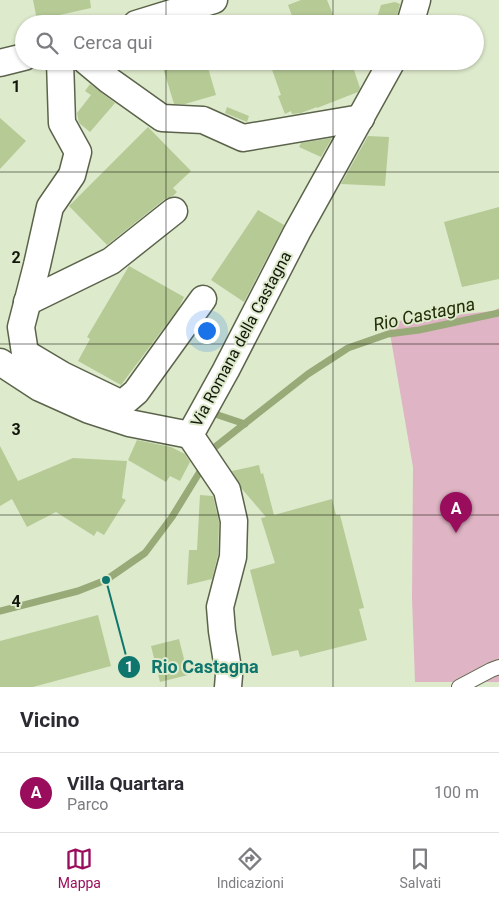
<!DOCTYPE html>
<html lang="it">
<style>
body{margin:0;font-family:Roboto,sans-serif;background:#f7f7f7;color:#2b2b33}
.you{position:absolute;left:206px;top:330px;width:18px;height:18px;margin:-12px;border:4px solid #fff;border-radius:50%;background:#1a73e8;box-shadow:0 0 0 8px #1a73e833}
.badge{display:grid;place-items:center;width:32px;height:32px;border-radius:50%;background:#9a0d5d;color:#fff;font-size:16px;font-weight:700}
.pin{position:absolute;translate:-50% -41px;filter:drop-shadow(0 1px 2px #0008)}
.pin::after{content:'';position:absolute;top:26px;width:18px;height:15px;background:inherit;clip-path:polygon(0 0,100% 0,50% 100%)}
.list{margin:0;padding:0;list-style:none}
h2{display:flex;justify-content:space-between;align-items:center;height:65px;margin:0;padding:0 20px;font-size:21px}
h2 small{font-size:16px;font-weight:400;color:#7c7c81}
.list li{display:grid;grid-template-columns:32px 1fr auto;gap:15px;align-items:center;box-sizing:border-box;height:80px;padding:0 20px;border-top:1px solid #e1e1e2}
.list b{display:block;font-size:19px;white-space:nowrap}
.list p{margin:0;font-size:16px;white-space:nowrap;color:#7c7c81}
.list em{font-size:16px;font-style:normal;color:#7c7c81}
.icon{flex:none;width:28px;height:28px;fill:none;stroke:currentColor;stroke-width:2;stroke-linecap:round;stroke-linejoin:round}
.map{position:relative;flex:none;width:499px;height:687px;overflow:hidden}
.search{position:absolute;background:#fff;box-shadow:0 1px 4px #0004;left:15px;right:15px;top:15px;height:55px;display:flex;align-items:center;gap:12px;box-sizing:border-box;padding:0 18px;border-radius:28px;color:#7c7c81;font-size:19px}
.sheet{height:145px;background:#fff}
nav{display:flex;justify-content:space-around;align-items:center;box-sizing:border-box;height:70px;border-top:1px solid #e1e1e2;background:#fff;font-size:14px;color:#7c7c81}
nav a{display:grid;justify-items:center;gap:2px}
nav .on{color:#9a0d5d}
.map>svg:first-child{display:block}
</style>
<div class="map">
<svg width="499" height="687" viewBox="0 0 499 687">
<rect width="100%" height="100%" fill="#deeacc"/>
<polygon fill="#dfb4c4" points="499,308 499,682 415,682 412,599 413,467 388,322 493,311"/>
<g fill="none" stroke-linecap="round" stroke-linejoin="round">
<g stroke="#97aa77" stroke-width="7">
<polyline points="215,414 245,424"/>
<polyline points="210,455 215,447 308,374 348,348 388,334 419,330 499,313"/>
<polyline points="0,611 78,591 106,580 145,553 172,517 204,465"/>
</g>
</g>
<g fill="#b6ca96">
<polygon points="33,0 90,0 91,8 37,20"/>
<polygon points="301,0 327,0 337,24 295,24 288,5"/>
<polygon points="395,2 400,4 395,24 375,24 381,5"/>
<polygon points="161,61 206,61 216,95 185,104 174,104"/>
<polygon points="269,61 351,61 360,88 358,92 317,108 317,107 301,113 292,114 291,111 285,114 278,96 281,95"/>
<polygon points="90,84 115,103 90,132 79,123 77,113 91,95 85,91"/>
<polygon points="227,107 249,116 247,122 225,113"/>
<polygon points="0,118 26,141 0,169"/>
<polygon points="148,127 191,171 173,188 177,192 173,196 165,199 107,245 69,206"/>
<polygon points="368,136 389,137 385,186 341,184"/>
<polygon points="332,138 321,157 299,147 301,143"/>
<polygon points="499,207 499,279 462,287 444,222"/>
<polygon points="258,210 284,225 244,302 211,280"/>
<polygon points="129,266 184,297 178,309 121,385 78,361 90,339 87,337"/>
<polygon points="137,440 171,447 185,454 190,462 180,481 170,476 166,482 128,460"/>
<polygon points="0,446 18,481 73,458 127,461 122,498 126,500 104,535 97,531 94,536 56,512 27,527 12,499 0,506"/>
<polygon points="259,465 261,474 263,473 274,515 332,499 336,515 340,515 364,608 359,609 367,640 300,657 298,650 272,656 250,570 275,563 261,518 266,517 242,489 232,471"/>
<polygon points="200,495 213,496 219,522 218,555 212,579 187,585 189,550 197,550"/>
<polygon points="98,615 111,666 33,687 0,687 0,641"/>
<polygon points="179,639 188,675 160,682 151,646"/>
</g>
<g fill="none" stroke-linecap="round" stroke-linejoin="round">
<defs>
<polyline id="lane" points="459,687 491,670 499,667"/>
<g id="street">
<polyline points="136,24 214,0"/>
<polyline points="410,24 417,0"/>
<polyline points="60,61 62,123 78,152 72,175 50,207 37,265 21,327 25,353 62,375 122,404 136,392 203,299"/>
<polyline points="86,61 110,81 162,118 203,120 243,138 361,118"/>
<polyline points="0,63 24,57"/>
<polyline points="27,302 111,261 174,211"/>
<polyline points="0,362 40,388 89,410 129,423 190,435"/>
<polyline points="228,687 229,675 222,631 220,607 233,557 234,521 227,490 190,435 226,370 297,232 392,61"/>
</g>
</defs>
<use href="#lane" stroke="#5b644b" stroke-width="16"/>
<use href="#street" stroke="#5b644b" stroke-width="29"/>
<use href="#lane" stroke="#fff" stroke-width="14"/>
<use href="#street" stroke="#fff" stroke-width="26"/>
</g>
<path fill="none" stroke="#12160c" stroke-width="1" stroke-opacity="0.55" d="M166 0V24M333 0V24M166 61V687M333 61V687M0 172H499M0 344H499M0 515H499"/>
<g text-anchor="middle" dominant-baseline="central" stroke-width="4" stroke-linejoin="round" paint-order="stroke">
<g font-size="16" fill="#12160c" stroke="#deeacc">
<text transform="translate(241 339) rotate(-62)">Via Romana della Castagna</text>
</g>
<g font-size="18" font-style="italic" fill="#222e06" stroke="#deeacc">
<text transform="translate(424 314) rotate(-12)">Rio Castagna</text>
</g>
</g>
<g font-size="16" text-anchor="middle" font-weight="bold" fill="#12160c" stroke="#deeacc" stroke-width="4" stroke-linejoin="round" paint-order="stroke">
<text x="16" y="92">1</text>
<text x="16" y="263">2</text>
<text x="16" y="435">3</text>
<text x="16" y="607">4</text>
</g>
<path fill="none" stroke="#0f766e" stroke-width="2" d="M106 580L129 667"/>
<g fill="#0f766e" stroke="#deeacc" stroke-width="2">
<circle cx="106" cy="580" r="5"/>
<circle cx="129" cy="667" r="12"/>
</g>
<g font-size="15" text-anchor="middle" font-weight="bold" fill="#fff">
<text x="129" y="672">1</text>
</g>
<g font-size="18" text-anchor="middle" font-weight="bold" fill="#0f766e" stroke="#deeacc" stroke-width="4" stroke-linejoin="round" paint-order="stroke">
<text x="205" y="673">Rio Castagna</text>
</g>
</svg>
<div class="you"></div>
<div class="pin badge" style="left:456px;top:533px">A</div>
<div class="search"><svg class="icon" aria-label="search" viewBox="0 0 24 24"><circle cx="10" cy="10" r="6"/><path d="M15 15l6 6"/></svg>Cerca qui</div>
</div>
<section class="sheet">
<h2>Vicino<small></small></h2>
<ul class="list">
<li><span class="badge">A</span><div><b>Villa Quartara</b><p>Parco</p></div><em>100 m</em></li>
</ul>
</section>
<nav>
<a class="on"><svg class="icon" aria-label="map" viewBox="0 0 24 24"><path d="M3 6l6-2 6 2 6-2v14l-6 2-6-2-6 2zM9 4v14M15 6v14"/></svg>Mappa</a>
<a><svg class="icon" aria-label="directions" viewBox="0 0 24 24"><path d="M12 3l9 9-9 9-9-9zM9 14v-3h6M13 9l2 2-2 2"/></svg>Indicazioni</a>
<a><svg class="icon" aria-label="saved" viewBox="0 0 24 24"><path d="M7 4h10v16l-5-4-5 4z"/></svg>Salvati</a>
</nav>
